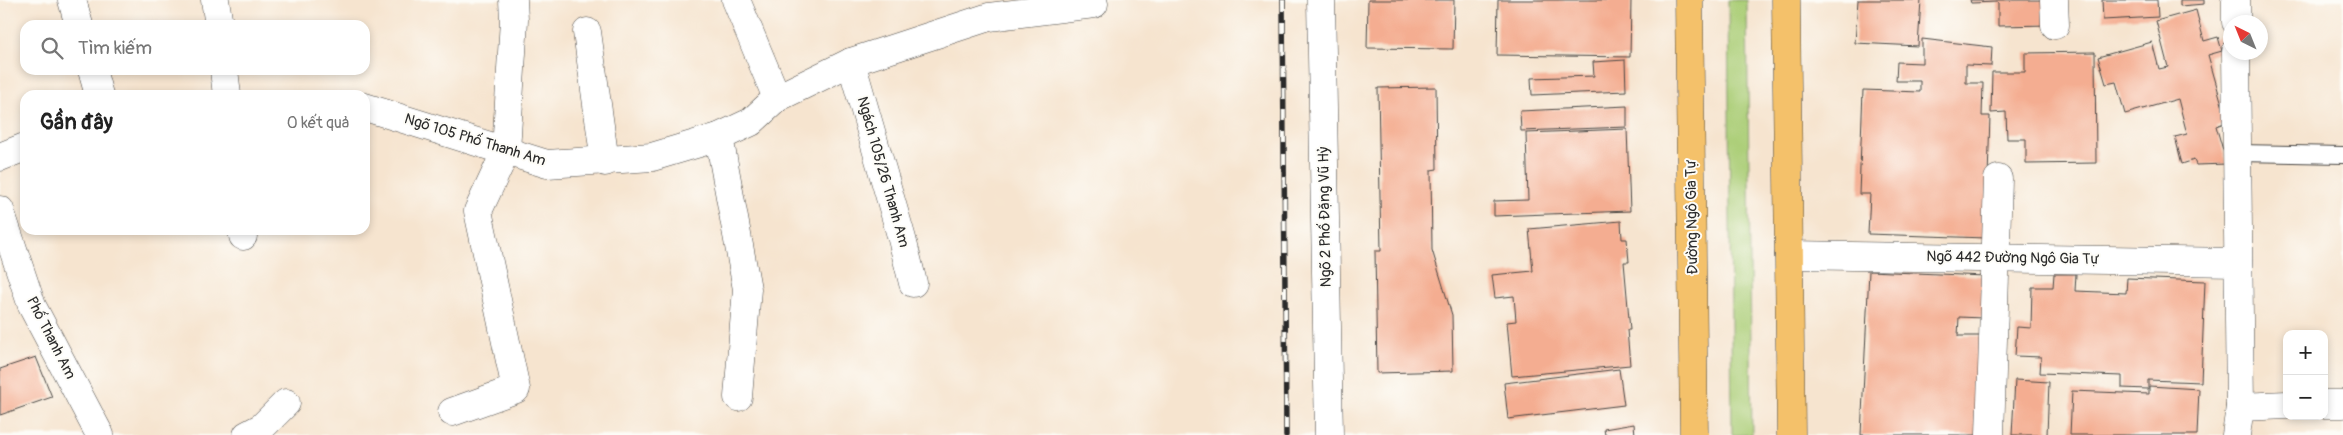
<!DOCTYPE html>
<html lang="vi">
<meta charset="utf-8">
<style>
body{margin:0;font-family:Pangolin,sans-serif;background:#f6f6f6;color:#222}
.controls{position:absolute;right:15px;bottom:15px;display:grid;overflow:hidden;border-radius:10px;box-shadow:0 2px 8px #0003}
.controls button{width:45px;height:45px;display:grid;place-items:center;padding:0;border:0;border-bottom:1px solid #e0e0e0;background:#fff;color:#222;font:25px sans-serif}
.compass{position:absolute;left:2223px;top:15px;width:45px;height:45px;border-radius:50%;background:#fff;box-shadow:0 2px 8px #0003;rotate:317deg}
.list{margin:0;padding:0;list-style:none}
h2{display:flex;justify-content:space-between;align-items:center;height:65px;margin:0;padding:0 20px;font-size:21px}
h2 small{font-size:16px;font-weight:400;color:#767676}
.icon{flex:none;width:28px;height:28px;fill:none;stroke:currentColor;stroke-width:2;stroke-linecap:round;stroke-linejoin:round}
.map{position:relative;flex:none;width:2343px;height:435px;overflow:hidden}
.search{position:absolute;background:#fff;box-shadow:0 2px 8px #0003;left:20px;top:20px;width:350px;height:55px;display:flex;align-items:center;gap:12px;box-sizing:border-box;padding:0 18px;border-radius:15px;color:#767676;font-size:19px}
.panel{position:absolute;background:#fff;box-shadow:0 2px 8px #0003;left:20px;top:90px;width:350px;height:145px;border-radius:15px}
.map>svg:first-child{display:block}
</style>
<div class="map">
<svg width="2343" height="435" viewBox="0 0 2343 435">
<rect width="100%" height="100%" fill="#fdfcf7"/>
<filter id="ink" filterUnits="userSpaceOnUse"><feTurbulence type="fractalNoise" baseFrequency=".02" numOctaves="2"/><feDisplacementMap in="SourceGraphic" scale="10" xChannelSelector="R" yChannelSelector="G"/><feConvolveMatrix kernelMatrix="1 2 1 2 8 2 1 2 1" color-interpolation-filters="sRGB"/></filter>
<filter id="wash" filterUnits="userSpaceOnUse"><feTurbulence type="fractalNoise" baseFrequency=".0096" numOctaves="4" result="noise"/><feDisplacementMap in="SourceGraphic" scale="20" xChannelSelector="R" yChannelSelector="G"/><feGaussianBlur stdDeviation="1.12" result="paint"/><feColorMatrix in="noise" values="0 0 0 0 0 0 0 0 0 0 0 0 0 0 0 0 0 1.4 0 .05"/><feComposite in="paint" operator="in"/></filter>
<g filter="url(#wash)">
<rect width="100%" height="100%" fill="#f6e4cf"/>
<polygon fill="#aacd76" stroke="#6a7c50" points="1728,0 1747,0 1752,435 1732,435"/>
<g id="blocks">
<g fill="#f4ad91">
<polygon points="1368,0 1454,0 1453,49 1367,48"/>
<polygon points="1498,0 1631,0 1630,57 1497,55"/>
<polygon points="1858,0 1921,0 1918,46 1855,43"/>
<polygon points="1970,0 2050,0 2050,25 1998,26 1998,2 1971,3"/>
<polygon points="2102,0 2157,0 2158,17 2103,20"/>
<polygon points="2180,0 2204,0 2204,4 2180,6"/>
<polygon points="2196,10 2204,41 2218,37 2222,51 2208,55 2227,122 2216,126 2227,164 2196,165 2194,160 2182,164 2175,137 2187,134 2178,99 2125,114 2116,82 2106,84 2098,57 2152,42 2159,69 2168,67 2156,21"/>
<polygon points="1922,39 1992,47 1991,66 1966,65 1966,83 1983,83 1982,116 1990,116 1986,238 1868,234 1870,194 1859,194 1863,90 1920,92 1920,81 1896,81 1897,62 1922,63"/>
<polygon points="2095,52 2096,163 2026,164 2026,139 2007,139 2006,112 1991,113 1992,72 2025,72 2025,53"/>
<polygon points="1625,60 1626,91 1532,95 1531,78 1594,76 1593,62"/>
<polygon points="1436,87 1437,169 1431,170 1432,250 1452,315 1453,371 1377,373 1375,251 1381,251 1378,88"/>
<polygon points="1627,106 1627,127 1521,131 1520,111"/>
<polygon points="1627,129 1630,211 1494,216 1494,201 1528,200 1526,133"/>
<polygon points="1621,221 1622,239 1627,239 1629,262 1624,262 1630,330 1627,330 1630,365 1512,376 1507,322 1516,321 1514,296 1495,298 1492,275 1533,271 1529,229"/>
<polygon points="1869,271 1985,276 1983,318 1959,317 1958,336 1984,336 1986,435 1861,435"/>
<polygon points="2054,274 2076,274 2075,291 2126,293 2127,278 2205,281 2201,382 2148,380 2148,389 2122,388 2122,376 2040,373 2041,357 2015,356 2017,327 2031,328 2032,287 2053,287"/>
<polygon points="36,357 52,397 0,415 0,369"/>
<polygon points="1619,369 1624,405 1508,419 1504,383"/>
<polygon points="2015,380 2049,382 2047,435 2012,435"/>
<polygon points="2149,386 2199,389 2197,435 2070,435 2072,391 2149,394"/>
<polygon points="1634,424 1635,435 1605,435 1604,429"/>
</g>
</g>
</g>
<g filter="url(#ink)">
<use href="#blocks" fill-opacity="0" stroke="#494744" stroke-width="1"/>
<g fill="none" stroke-linecap="round" stroke-linejoin="round">
<defs>
<polyline id="service" points="2237,153 2343,155"/>
<g id="minor">
<polyline points="72,0 79,25"/>
<polyline points="215,0 219,25"/>
<polyline points="736,0 777,98"/>
<polyline points="1321,0 1329,435"/>
<polyline points="2054,0 2055,25"/>
<polyline points="2236,0 2236,22"/>
<polyline points="587,32 605,162"/>
<polyline points="851,62 902,239 913,283"/>
<polyline points="92,70 99,95"/>
<polyline points="224,70 227,95"/>
<polyline points="365,107 547,164 652,157 719,137 751,122 777,98 851,62 989,17 1094,4"/>
<polyline points="719,137 747,289 738,397"/>
<polyline points="0,157 25,147"/>
<polyline points="242,230 243,236"/>
<polyline points="1789,255 2238,262"/>
<polyline points="2324,404 2343,404"/>
<polyline points="2240,407 2287,405"/>
<polyline points="452,412 516,389 478,211 506,151 514,20 513,0"/>
<polyline points="247,435 262,427 286,403"/>
<polyline points="1990,435 1998,179"/>
<polyline points="2236,435 2240,407 2236,52"/>
</g>
<polyline id="tertiary" points="0,210 32,306 100,435"/>
<g id="primary">
<polyline points="1689,0 1694,435"/>
<polyline points="1786,0 1791,435"/>
</g>
</defs>
<use href="#service" stroke="#494744" stroke-width="18"/>
<use href="#minor" stroke="#494744" stroke-width="29"/>
<use href="#tertiary" stroke="#494744" stroke-width="29"/>
<use href="#primary" stroke="#494744" stroke-width="29"/>
<use href="#service" stroke="#fff" stroke-width="16"/>
<use href="#minor" stroke="#fff" stroke-width="28"/>
<use href="#tertiary" stroke="#fff" stroke-width="28"/>
<use href="#primary" stroke="#f4c16a" stroke-width="28"/>
<defs>
<polyline id="rail" points="1283,0 1286,435"/>
</defs>
<use href="#rail" stroke="#2b2b2b" stroke-width="5.5"/>
<use href="#rail" stroke="#fdfcf7" stroke-width="4" stroke-dasharray="11" stroke-linecap="butt"/>
</g>
</g>
<g text-anchor="middle" dominant-baseline="central" stroke-width="4" stroke-linejoin="round" paint-order="stroke">
<g font-size="15" fill="#2b2b2b" stroke="#fdfcf7">
<text transform="translate(475 140) rotate(17)">Ngõ 105 Phố Thanh Am</text>
<text transform="translate(883 172) rotate(74)">Ngách 105/26 Thanh Am</text>
<text transform="translate(1325 217) rotate(-91)">Ngõ 2 Phố Đặng Vũ Hỷ</text>
<text transform="translate(1692 217) rotate(-91)">Đường Ngô Gia Tự</text>
<text transform="translate(2013 258) rotate(1)">Ngõ 442 Đường Ngô Gia Tự</text>
<text transform="translate(51 338) rotate(63)">Phố Thanh Am</text>
</g>
</g>
</svg>
<div class="controls">
<button>+</button>
<button>−</button>
</div>
<svg class="compass" viewBox="-18 -18 36 36"><path d="M0-13l5 13h-10z" fill="#e53935"/><path d="M0 13l5-13h-10z" fill="#767676"/></svg>
<div class="search"><svg class="icon" aria-label="search" viewBox="0 0 24 24"><circle cx="10" cy="10" r="6"/><path d="M15 15l6 6"/></svg>Tìm kiếm</div>
<section class="panel">
<h2>Gần đây<small>0 kết quả</small></h2>
<ul class="list">
</ul>
</section>
</div>
